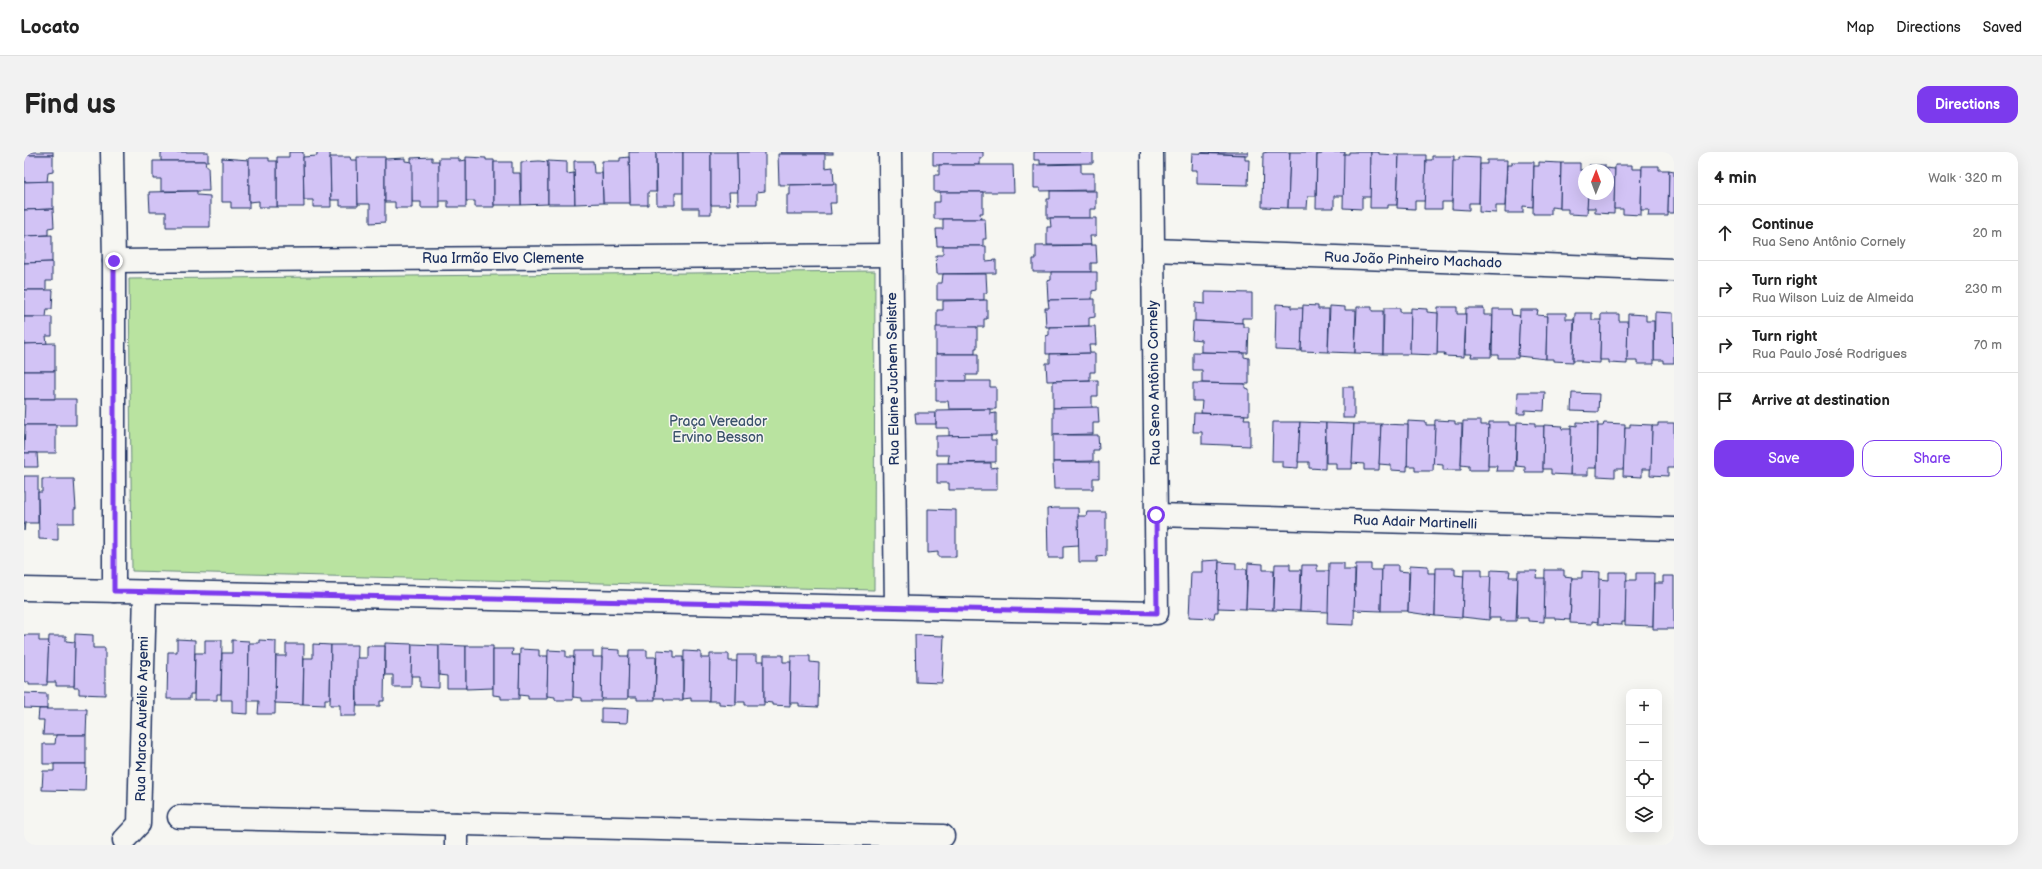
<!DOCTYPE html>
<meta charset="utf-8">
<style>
body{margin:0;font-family:"Balsamiq Sans",sans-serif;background:#f2f2f2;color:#222}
.controls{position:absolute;right:12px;bottom:12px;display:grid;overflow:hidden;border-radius:8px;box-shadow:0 4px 16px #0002}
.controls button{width:36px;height:36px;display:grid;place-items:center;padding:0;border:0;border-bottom:1px solid #e0e0e0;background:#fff;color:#222;font:20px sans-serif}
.compass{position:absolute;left:1554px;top:12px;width:36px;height:36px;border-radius:50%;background:#fff;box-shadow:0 4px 16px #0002;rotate:1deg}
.stop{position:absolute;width:12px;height:12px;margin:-9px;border:3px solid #7c3aed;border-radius:50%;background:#fff}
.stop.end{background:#7c3aed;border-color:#fff;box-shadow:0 1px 4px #0008}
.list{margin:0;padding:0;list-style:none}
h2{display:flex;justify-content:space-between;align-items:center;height:52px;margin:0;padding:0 16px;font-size:17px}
h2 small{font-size:13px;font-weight:400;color:#767676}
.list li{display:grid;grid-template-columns:26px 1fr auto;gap:12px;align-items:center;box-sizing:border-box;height:56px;padding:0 16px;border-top:1px solid #e0e0e0}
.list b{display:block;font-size:15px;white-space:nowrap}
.list p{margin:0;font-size:13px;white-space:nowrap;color:#767676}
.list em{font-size:13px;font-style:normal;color:#767676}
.actions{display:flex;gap:8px;padding:12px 16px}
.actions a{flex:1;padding:9px 0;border:1px solid #7c3aed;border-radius:12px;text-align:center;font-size:14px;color:#7c3aed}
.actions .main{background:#7c3aed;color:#fff}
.icon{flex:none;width:22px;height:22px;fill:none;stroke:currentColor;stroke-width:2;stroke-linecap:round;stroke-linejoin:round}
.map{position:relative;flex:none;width:1650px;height:693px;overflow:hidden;border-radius:12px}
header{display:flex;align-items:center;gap:24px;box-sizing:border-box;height:56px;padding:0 20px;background:#fff;border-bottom:1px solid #e0e0e0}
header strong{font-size:19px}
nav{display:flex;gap:22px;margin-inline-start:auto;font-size:14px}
.intro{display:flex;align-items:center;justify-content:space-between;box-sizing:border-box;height:96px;padding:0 24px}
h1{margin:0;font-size:28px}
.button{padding:10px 18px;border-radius:12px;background:#7c3aed;color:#fff;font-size:14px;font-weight:700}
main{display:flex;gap:24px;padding:0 24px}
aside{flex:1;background:#fff;border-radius:12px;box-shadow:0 4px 16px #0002}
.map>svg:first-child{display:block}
</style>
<header>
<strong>Locato</strong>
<nav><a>Map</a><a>Directions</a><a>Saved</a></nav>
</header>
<div class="intro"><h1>Find us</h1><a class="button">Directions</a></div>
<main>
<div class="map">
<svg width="1650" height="693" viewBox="0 0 1650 693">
<rect width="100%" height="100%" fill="#f6f6f2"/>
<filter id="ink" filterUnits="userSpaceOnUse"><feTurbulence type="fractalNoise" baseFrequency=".025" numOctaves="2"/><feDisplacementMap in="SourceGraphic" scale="8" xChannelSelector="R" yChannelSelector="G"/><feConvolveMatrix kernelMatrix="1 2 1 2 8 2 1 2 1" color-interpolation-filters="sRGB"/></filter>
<g filter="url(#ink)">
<polygon fill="#b9e3a0" stroke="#6a897f" points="851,119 850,438 108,419 105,127"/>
<g fill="#d2c3f5" stroke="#1b2f5e">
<rect x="0" y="0" width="29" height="3"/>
<rect x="137" y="0" width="47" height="9"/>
<polygon points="265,0 279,0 280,55 253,55 253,5 265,5"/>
<polygon points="293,0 306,0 307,55 289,55 289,48 280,48 279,5 293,4"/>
<polygon points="605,0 632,0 632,40 624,40 624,53 606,53"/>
<polygon points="632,0 659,0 659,41 651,41 651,53 633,53"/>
<polygon points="659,0 687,0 687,62 675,62 675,56 659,56"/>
<polygon points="687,0 713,0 714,40 705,40 706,53 687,53"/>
<polygon points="713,0 741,0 741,39 733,40 733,52 714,52"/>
<rect x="757" y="0" width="52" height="2"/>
<polygon points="909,0 959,0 959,6 956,6 956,13 909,13"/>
<polygon points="1010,0 1069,0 1069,11 1016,12 1016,8 1010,8"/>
<polygon points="1177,0 1224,0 1224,3 1177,1"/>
<polygon points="1244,0 1266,0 1264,56 1238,55 1239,1"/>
<polygon points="1266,0 1293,0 1292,44 1284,44 1283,56 1264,56"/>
<polygon points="1298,0 1321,0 1320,44 1310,44 1310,56 1292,56 1293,3 1298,2"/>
<polygon points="1325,0 1347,0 1347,45 1338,45 1338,57 1319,56 1320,2 1325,2"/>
<polygon points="1347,0 1355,0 1355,2 1375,3 1373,53 1364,53 1364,56 1346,56"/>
<polygon points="1168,1 1221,3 1221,8 1225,8 1224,33 1173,32 1173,18 1167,18"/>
<polygon points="754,2 801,2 801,16 809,15 810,32 755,33"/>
<polygon points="0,3 29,3 29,20 24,21 23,30 0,30"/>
<polygon points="1375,3 1402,3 1401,49 1391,49 1391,57 1373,56"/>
<polygon points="1408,4 1430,4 1428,50 1418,50 1418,57 1400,57 1402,8 1408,8"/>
<polygon points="306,5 326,5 327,8 334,8 334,54 316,54 316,48 307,48"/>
<polygon points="333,5 361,5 361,70 346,71 346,52 334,52"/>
<polygon points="408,5 408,9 415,9 416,56 397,56 397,50 388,50 387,6"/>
<polygon points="442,5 462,6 462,8 470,8 470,55 451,55 451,49 442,49"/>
<polygon points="605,5 606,51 579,51 578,9 596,9 596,6"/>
<polygon points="1435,5 1456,6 1455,51 1445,51 1445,58 1428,57 1429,8 1435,8"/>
<polygon points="198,6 225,8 225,56 207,56 207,50 198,50"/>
<polygon points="225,6 245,6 245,9 253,9 253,55 235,55 235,49 225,50"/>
<polygon points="381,6 381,9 388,10 388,56 371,56 371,50 361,50 361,7"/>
<polygon points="415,6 435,6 435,9 442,8 442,55 424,55 424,49 415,49"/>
<polygon points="1463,8 1483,8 1481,54 1472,54 1472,61 1455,60 1456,12 1463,12"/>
<polygon points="129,9 181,9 182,14 184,14 185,39 137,39 137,27 129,27"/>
<polygon points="515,9 524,10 524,52 497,53 497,10"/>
<polygon points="524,9 543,10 543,22 550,21 551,52 524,52"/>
<polygon points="550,9 569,9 570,21 578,21 579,51 551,52"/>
<polygon points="470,10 488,10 488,21 496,21 497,53 470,53"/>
<polygon points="1488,10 1510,10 1509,55 1499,54 1499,61 1481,61 1483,13 1488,13"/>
<polygon points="1515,10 1537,11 1536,56 1527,55 1527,62 1509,62 1510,14 1515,14"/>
<polygon points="1537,11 1556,11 1556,18 1560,18 1560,42 1564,42 1563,63 1544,62 1544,57 1536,57"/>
<polygon points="1057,12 1057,21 1070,21 1070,38 1016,39 1016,36 1010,36 1010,13"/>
<polygon points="915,13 989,13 990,40 910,40 910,23 915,23"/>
<polygon points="1565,13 1581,13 1581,16 1591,17 1590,62 1571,61 1571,56 1563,56 1564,42 1584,42 1584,18 1565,18"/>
<polygon points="1591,13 1608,13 1608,17 1618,17 1617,63 1599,62 1599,57 1590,57"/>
<polygon points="1618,14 1635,14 1635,18 1645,18 1644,64 1624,64 1625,58 1617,58"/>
<polygon points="1645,18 1650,19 1650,61 1644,61"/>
<polygon points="29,29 29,57 0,58 0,30"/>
<polygon points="810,32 812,32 812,51 806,51 807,62 763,62 763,43 766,43 766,33"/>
<polygon points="173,39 173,43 186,44 186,75 142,75 142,60 126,60 125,40"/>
<polygon points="1026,39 1072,39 1072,57 1066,57 1066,66 1023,66 1023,47 1026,47"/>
<polygon points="916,40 959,40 959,61 956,61 957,67 910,67 910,50 916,50"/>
<polygon points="29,57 30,75 24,76 24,83 0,84 0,58"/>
<polygon points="1026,66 1072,66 1072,84 1066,84 1067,93 1023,93 1023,75 1027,75"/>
<polygon points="919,67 961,67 962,87 959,87 959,94 913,94 912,77 919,77"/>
<polygon points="28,83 28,110 0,111 0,84"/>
<polygon points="1072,93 1073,111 1067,111 1067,120 1009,120 1009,107 1012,107 1012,94"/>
<polygon points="919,94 962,94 962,109 972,108 972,121 913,122 912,103 919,103"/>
<polygon points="28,110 28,129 22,129 22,138 0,138 0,111"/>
<polygon points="1027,120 1073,120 1073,138 1068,139 1068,148 1024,148 1023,129 1027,128"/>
<polygon points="919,122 962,122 963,141 960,141 960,148 913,148 913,131 918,131"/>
<polygon points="0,138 29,138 28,157 23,157 22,165 0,165"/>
<polygon points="1181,140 1228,141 1228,166 1218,166 1218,171 1171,169 1171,151 1181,152"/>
<polygon points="1071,147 1071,165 1065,166 1065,174 1022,175 1021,156 1025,156 1024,148"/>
<polygon points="963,148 963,167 960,167 960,175 913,176 913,158 919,158 919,149"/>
<polygon points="1252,152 1267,153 1267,156 1279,156 1277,199 1251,198"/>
<polygon points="1279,153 1294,154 1294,157 1305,157 1304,200 1277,199"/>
<polygon points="1306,154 1321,155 1321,158 1332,158 1331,201 1304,200"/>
<polygon points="1333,155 1348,155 1348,159 1359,159 1359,202 1331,201"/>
<polygon points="1414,155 1433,155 1433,162 1442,162 1440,205 1420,204 1421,201 1413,201"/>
<polygon points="1360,156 1376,156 1376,160 1387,160 1386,202 1359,202"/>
<polygon points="1387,156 1403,157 1403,160 1414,161 1413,203 1386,202"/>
<polygon points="1442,156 1460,156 1460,163 1469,163 1467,205 1447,205 1448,202 1441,202"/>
<polygon points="1469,157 1487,157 1488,163 1496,164 1494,206 1474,206 1474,203 1468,203"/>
<polygon points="1496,158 1514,158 1513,163 1523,164 1522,207 1494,204"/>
<polygon points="1631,160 1649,161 1650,211 1640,211 1640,208 1630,208"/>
<polygon points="1523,161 1542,161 1542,167 1550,167 1549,210 1529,209 1529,207 1522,207"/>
<polygon points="1551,161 1568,161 1568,168 1577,168 1576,211 1557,210 1557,208 1549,208"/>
<polygon points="1577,162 1595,162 1595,169 1604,169 1603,212 1585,211 1585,208 1576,208"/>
<polygon points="1604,162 1622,163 1622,169 1630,169 1630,212 1613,212 1613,209 1603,209"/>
<polygon points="0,165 28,165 28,184 22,184 23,192 0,192"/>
<polygon points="1169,169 1219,171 1219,175 1225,175 1224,201 1177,200 1177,188 1168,187"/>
<polygon points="1071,174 1072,193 1065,193 1066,201 1022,202 1022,184 1025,183 1025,175"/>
<polygon points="912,175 953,175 953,196 951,196 951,202 912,202"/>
<polygon points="31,191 31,219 0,219 0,192"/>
<polygon points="1169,200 1220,201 1220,205 1225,206 1225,232 1178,231 1178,218 1169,218"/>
<polygon points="1071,201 1071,220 1066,220 1066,228 1023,229 1022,211 1026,211 1026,202"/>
<polygon points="912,202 954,202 954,223 942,223 942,229 912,229"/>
<rect x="0" y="219" width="31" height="28"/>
<polygon points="1074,228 1074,244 1068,244 1068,256 1029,256 1029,229"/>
<polygon points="912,229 966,229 966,235 972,235 972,257 925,257 924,249 912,249"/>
<polygon points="1169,231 1221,232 1221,236 1225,237 1225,263 1177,261 1178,249 1169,249"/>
<rect x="1319" y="235" width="11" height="31"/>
<polygon points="1494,240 1521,240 1520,259 1501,258 1501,262 1493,262"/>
<polygon points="1548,241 1575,242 1574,260 1547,259"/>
<polygon points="1,247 52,247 52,273 0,273"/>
<polygon points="1074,255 1075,271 1069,271 1069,282 1029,283 1029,256"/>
<polygon points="966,257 966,262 972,261 972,283 925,284 925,276 912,276 912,258"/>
<polygon points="891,261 911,261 912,272 892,272"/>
<polygon points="1170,261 1221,263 1220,267 1226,267 1226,294 1178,292 1178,280 1169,280"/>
<polygon points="1411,268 1431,269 1431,272 1438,272 1437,318 1419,318 1419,313 1409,312"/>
<polygon points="1384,269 1402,270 1402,273 1411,273 1409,319 1391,319 1391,314 1383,314"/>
<polygon points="1439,269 1457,269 1457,273 1465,273 1464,318 1445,318 1445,314 1437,313"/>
<polygon points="1249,270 1276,270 1274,316 1258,315 1258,309 1248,309"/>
<polygon points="1276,270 1302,271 1301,317 1285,316 1285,310 1274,310"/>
<polygon points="1465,270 1485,270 1485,273 1493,273 1491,319 1472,319 1473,314 1464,314"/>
<polygon points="1493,270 1511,271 1511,274 1520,274 1519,320 1501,320 1501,315 1492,314"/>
<polygon points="1553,270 1574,271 1573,316 1564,316 1564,323 1546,323 1547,273 1553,274"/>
<polygon points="1302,271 1330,272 1328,317 1312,317 1312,311 1302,311"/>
<polygon points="1580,271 1601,272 1600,317 1591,317 1591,325 1573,324 1574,274 1579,274"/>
<polygon points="1634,271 1650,271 1650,316 1644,316 1644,324 1626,323 1628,274 1634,274"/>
<polygon points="1330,272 1357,272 1355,318 1340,318 1340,312 1328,311"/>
<polygon points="1357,272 1384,273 1383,319 1367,318 1367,313 1355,312"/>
<polygon points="1606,272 1628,273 1627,317 1618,317 1618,325 1599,324 1601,275 1606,275"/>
<polygon points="1,273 32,273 32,301 0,301"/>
<polygon points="1520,273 1539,274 1538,277 1547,277 1546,323 1527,322 1527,317 1519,317"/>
<polygon points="967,283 967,288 972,288 972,310 924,311 925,303 912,303 912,284"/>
<polygon points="1029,283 1074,283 1075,298 1069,298 1069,309 1029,310"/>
<polygon points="0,301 13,301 14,315 0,315"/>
<polygon points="1029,310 1075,310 1075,326 1069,326 1069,337 1030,337"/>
<polygon points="913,311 967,311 967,316 973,315 973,338 925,338 925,331 913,331"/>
<polygon points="0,324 14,324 14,371 1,371 0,379"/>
<polygon points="18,327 50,327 52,357 50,357 50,371 34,371 34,388 15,387 14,340 18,340"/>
<polygon points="1030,356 1054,356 1055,393 1039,394 1039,406 1024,406 1023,357"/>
<polygon points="904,357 932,358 932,405 914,405 914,400 904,401"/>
<polygon points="1063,360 1082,360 1082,404 1073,405 1073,410 1055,410 1054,364 1062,364"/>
<polygon points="1195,408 1194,460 1191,460 1190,466 1165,465 1167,420 1178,420 1178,409"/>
<polygon points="1195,410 1212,411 1212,417 1223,417 1222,457 1194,456"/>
<polygon points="1224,411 1239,412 1239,418 1250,418 1249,458 1222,457"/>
<polygon points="1305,411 1320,411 1320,418 1331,418 1330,473 1303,472"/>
<polygon points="1251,412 1266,412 1266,418 1277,418 1276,459 1249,458"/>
<polygon points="1332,412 1347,412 1347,418 1358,418 1357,459 1330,458"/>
<polygon points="1278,413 1293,413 1293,419 1305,419 1304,460 1276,459"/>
<polygon points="1358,413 1374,413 1374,419 1385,420 1384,459 1357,459"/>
<polygon points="1386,413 1404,414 1404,421 1412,421 1411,464 1384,460"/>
<polygon points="1412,416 1431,416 1431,423 1440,424 1438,466 1411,464"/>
<polygon points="1440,417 1458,417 1458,424 1467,424 1465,468 1438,465"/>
<polygon points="1467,418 1486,419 1485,425 1494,425 1492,469 1476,469 1476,466 1465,466"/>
<polygon points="1521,418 1540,418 1540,424 1548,425 1546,468 1531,467 1531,465 1520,465"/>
<polygon points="1494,419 1513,419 1512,426 1521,426 1520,470 1504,469 1504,466 1493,466"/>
<polygon points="1558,419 1576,420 1574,470 1568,469 1568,472 1546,471 1548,426 1558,426"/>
<polygon points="1585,420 1603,420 1601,470 1598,470 1598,473 1574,472 1575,427 1585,428"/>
<polygon points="1612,421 1630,421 1629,474 1601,473 1602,428 1612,428"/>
<polygon points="1639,424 1650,424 1650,477 1629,477 1630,431 1639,431"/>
<polygon points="51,482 69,483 69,496 81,496 81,543 55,542 55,536 50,536"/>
<polygon points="0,483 15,483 15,489 25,489 23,533 5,533 5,530 0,530"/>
<polygon points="891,483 920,484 918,531 892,530"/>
<polygon points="25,484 42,484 42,489 51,490 50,534 32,534 32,530 23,530"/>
<polygon points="153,487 171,488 170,542 166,542 166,547 143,547 144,500 153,500"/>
<polygon points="181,488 198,488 197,542 193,542 193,548 170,548 171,501 181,501"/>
<polygon points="208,488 225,489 224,562 208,561 208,548 197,548 198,501 208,501"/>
<polygon points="235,488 252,489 251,562 234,562 235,549 224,549 225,491 235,491"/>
<polygon points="361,491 388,492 387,535 369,535 369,523 361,523"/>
<polygon points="262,492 280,492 279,552 251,551 252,504 262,504"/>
<polygon points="289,492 307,493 306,547 301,547 301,553 279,552 280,506 289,506"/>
<polygon points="388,492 415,493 415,536 396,535 396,524 387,524"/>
<polygon points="307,493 334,493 332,564 316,564 316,553 306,553"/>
<polygon points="415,493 442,494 442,536 423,536 423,524 415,523"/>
<polygon points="343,494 361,494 360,549 356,549 356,554 333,554 333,506 343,506"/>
<polygon points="442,494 469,494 469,536 442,537"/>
<polygon points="469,497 489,497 488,503 496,503 495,547 477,547 477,544 469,543"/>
<polygon points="496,497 515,498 515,504 524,504 523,547 504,547 504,544 495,543"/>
<polygon points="578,497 596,498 596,504 605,504 604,547 577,547"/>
<polygon points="524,498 542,499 542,505 550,505 549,548 531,548 531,545 523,544"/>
<polygon points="605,498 623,498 623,505 632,505 631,548 613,548 613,545 604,545"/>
<polygon points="633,498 650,499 650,505 659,505 659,548 640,548 640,546 631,546"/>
<polygon points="550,499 569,499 569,505 578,505 577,549 558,549 558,546 549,545"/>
<polygon points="660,499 677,500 677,506 686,506 685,549 667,549 667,546 659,547"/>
<polygon points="686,502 705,502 705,509 713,509 712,553 695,552 695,549 685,549"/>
<polygon points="713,503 733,503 733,509 740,509 740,553 721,553 721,550 712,550"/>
<polygon points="740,503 759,503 759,510 767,510 766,554 748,553 748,551 740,550"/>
<polygon points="767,504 786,504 786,510 795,511 794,555 775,554 775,551 766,551"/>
<polygon points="0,541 23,542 23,557 0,556"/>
<polygon points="577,556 604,557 603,571 577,570"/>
<polygon points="15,557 63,557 62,583 19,583 20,568 14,568"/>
<polygon points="32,583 62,583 62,612 19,612 19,592 31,592"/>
<polygon points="30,612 62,612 61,639 18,638 19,619 30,619"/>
</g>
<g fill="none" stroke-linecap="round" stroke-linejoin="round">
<defs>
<g id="minor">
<polyline points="88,0 90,109 90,439"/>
<polyline points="866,0 872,455"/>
<polyline points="1129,98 1650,118"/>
<polyline points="90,109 867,103"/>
<polyline points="1132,363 1650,377"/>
<polyline points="0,437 1133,461 1128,0"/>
<polyline points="155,665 919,684"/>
<polyline points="100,688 115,672 121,440"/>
<polyline points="432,693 432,672"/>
</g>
</defs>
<use href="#minor" stroke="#1b2f5e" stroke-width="25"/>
<use href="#minor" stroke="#f6f6f2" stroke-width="22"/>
</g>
</g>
<g fill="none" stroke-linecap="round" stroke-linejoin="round" filter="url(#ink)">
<polyline stroke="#7c3aed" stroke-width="5" points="90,109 90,439 1133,461 1132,363"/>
</g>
<g text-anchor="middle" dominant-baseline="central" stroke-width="3" stroke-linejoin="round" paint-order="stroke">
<g font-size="14" fill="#1b2f5e" stroke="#f6f6f2">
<text x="479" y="106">Rua Irmão Elvo Clemente</text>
<text transform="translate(1389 108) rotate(2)">Rua João Pinheiro Machado</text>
<text transform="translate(869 227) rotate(-91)">Rua Elaine Juchem Selistre</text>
<text transform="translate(1130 231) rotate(-91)">Rua Seno Antônio Cornely</text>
<text transform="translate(1391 370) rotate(2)">Rua Adair Martinelli</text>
<text transform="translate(118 567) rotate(-89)">Rua Marco Aurélio Argemi</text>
</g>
<g font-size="14" fill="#3b536b" stroke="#f6f6f2">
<text x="694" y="269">Praça Vereador<tspan x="694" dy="16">Ervino Besson</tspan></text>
</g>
</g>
</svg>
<div class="controls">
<button>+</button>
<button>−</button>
<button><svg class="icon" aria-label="locate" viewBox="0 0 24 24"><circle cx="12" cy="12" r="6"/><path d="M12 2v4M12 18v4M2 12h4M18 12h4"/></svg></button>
<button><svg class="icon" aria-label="layers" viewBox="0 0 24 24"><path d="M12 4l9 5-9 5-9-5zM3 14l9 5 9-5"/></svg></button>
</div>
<svg class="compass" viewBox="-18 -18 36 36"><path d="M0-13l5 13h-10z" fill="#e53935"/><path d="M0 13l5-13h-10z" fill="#767676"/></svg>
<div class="stop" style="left:1132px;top:363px"></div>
<div class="stop end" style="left:90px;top:109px"></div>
</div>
<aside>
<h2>4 min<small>Walk · 320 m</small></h2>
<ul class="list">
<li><svg class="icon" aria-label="ahead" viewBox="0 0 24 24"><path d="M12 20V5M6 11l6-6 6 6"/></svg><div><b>Continue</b><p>Rua Seno Antônio Cornely</p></div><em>20 m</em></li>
<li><svg class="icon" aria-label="right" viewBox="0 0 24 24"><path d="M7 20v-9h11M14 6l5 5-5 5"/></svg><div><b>Turn right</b><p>Rua Wilson Luiz de Almeida</p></div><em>230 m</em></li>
<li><svg class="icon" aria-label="right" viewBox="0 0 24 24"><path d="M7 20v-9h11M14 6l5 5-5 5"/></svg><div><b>Turn right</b><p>Rua Paulo José Rodrigues</p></div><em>70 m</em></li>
<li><svg class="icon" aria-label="arrive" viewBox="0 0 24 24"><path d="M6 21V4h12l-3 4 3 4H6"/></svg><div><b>Arrive at destination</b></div></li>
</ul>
<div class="actions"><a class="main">Save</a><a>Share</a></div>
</aside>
</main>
